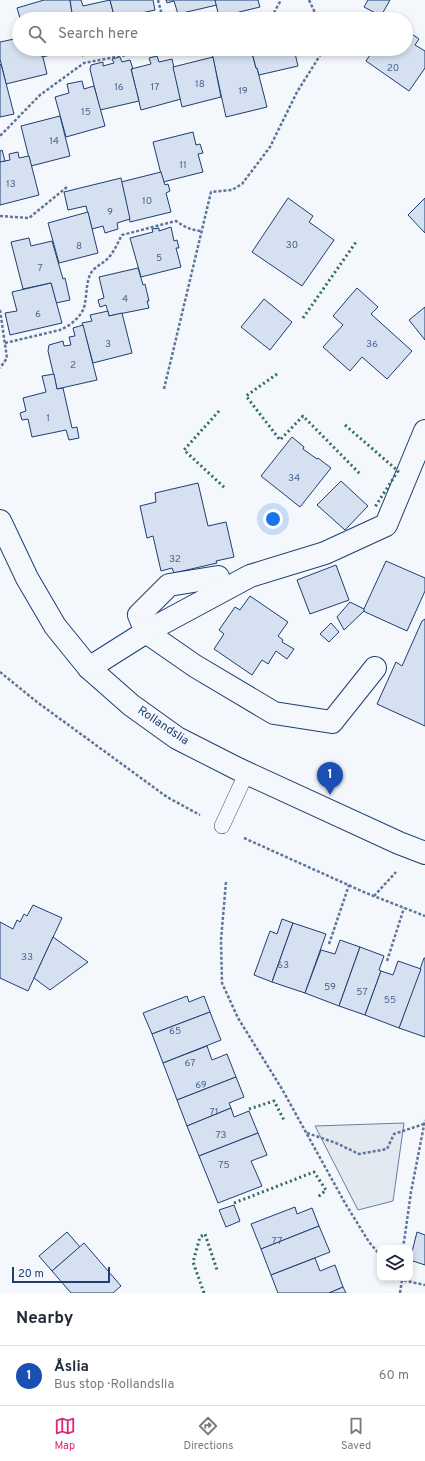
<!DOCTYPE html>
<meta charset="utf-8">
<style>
body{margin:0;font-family:Overpass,sans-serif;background:#f2f2f3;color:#1f2937}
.controls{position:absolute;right:12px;bottom:12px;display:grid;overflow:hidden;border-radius:8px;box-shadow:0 2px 6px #0003}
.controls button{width:36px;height:36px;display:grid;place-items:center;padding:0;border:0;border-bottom:1px solid #e0e1e3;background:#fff;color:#1f2937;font:20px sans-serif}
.scale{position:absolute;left:12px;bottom:10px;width:98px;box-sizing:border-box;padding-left:4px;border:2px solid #1d3f73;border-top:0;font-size:11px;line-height:14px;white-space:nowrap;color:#1d3f73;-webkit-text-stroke:3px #f4f7fb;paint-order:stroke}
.you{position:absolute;left:273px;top:519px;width:14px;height:14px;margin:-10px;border:3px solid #fff;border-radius:50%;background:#1a73e8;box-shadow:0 0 0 6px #1a73e833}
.badge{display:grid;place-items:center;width:26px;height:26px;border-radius:50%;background:#db2777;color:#fff;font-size:13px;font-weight:700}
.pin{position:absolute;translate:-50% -33px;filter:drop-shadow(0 1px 2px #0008)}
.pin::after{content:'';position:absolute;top:21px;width:14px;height:12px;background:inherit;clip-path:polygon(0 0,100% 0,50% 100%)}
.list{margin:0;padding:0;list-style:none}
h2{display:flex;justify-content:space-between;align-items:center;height:52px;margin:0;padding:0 16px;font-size:17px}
h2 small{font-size:13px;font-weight:400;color:#747a83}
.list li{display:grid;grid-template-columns:26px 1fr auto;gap:12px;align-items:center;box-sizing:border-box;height:60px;padding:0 16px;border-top:1px solid #e0e1e3}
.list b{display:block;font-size:15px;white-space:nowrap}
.list p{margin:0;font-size:13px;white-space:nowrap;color:#747a83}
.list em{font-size:13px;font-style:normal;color:#747a83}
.icon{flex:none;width:22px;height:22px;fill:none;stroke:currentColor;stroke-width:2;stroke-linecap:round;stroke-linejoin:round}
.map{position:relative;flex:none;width:425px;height:1293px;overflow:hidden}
.search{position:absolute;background:#fff;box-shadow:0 2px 6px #0003;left:12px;right:12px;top:12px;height:44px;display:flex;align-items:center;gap:10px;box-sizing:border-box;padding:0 14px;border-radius:22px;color:#747a83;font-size:15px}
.sheet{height:112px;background:#fff}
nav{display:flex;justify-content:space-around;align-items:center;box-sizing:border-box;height:56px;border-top:1px solid #e0e1e3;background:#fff;font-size:11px;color:#747a83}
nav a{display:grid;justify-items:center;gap:2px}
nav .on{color:#db2777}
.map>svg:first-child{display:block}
</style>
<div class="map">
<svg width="425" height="1293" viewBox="0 0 425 1293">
<rect width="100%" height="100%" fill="#f4f7fb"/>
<polygon fill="#e3e9f0" stroke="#687fa3" points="404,1123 393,1201 358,1210 315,1126"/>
<g fill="#d5e0f0" stroke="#1d3f73">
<polygon points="44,0 70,0 73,19 27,19 26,16 20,18 17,8"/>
<polygon points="70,0 81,0 83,6 110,0 115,19 73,19"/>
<polygon points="110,0 153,0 155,10 115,19"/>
<polygon points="166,0 215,0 217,5 178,14 174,1 167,3"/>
<polygon points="215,0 258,0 260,7 219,17"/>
<polygon points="368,0 390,0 381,16 364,7"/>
<polygon points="409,32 419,39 415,45 425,51 425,68 409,91 366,61 374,49 406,49 406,37"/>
<polygon points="19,38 19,49 41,49 47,74 6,84 0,59 0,42"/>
<polygon points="41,49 77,49 42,57"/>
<polygon points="81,49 111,49 82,56"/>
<polygon points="234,49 251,49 256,68 257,68 267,107 226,117 212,54"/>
<polygon points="251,49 294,49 298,66 259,75 257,68 256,68"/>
<polygon points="157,56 159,62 172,59 181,99 141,110 131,69 151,64 149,58"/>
<polygon points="120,57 122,62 130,60 133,69 131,69 139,101 100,110 90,69 91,65 103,62 103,66 114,63 112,59"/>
<polygon points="213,57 221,97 182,107 173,67"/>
<polygon points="1,64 14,114 0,117 0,65"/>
<polygon points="82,81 84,89 94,86 105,126 66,137 55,97 69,93 67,84"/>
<polygon points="60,116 70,156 31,166 21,126"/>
<polygon points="193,132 196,145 200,144 203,153 198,154 203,172 163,182 153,142"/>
<polygon points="2,150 5,161 0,162 0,151"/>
<polygon points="18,152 19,158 29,156 39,195 0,205 0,162 10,160 9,154"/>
<polygon points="161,172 165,185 168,184 170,191 166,193 171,212 130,222 121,182"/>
<polygon points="121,178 130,219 117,223 118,229 105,233 103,226 92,229 86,206 68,210 64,192"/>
<polygon points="288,198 313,216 309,222 334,240 302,286 252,252"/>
<polygon points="425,198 425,233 408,215"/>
<polygon points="88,212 98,253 59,263 48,223"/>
<polygon points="171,227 174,241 177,240 179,248 176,248 181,267 141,277 130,238 153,232 152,229 159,228 159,231"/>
<polygon points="29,238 31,246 52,241 63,279 65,278 70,300 56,303 51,283 23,289 11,242"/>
<polygon points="138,268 143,285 145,284 149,301 147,301 149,308 109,316 106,305 100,307 98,300 104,298 99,277"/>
<polygon points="51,283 62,323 10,335 5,313 17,311 12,292"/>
<polygon points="357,288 378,307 371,314 412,351 387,379 362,357 350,371 323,347 343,325 333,316"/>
<polygon points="264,299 292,322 270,350 241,327"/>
<polygon points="425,307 425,340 409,320"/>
<polygon points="108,311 109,316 122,313 132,353 93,363 82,323 92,321 90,315"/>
<polygon points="83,325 97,380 57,389 48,351 49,345 63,341 64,346 71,345 69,337 75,336 73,328"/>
<polygon points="54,374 57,389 63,388 72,428 77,427 79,438 69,440 66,430 32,437 28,419 22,420 20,413 26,411 23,398 46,392 42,376"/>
<polygon points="292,437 304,447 303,449 317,459 318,458 331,468 300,507 261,476"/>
<polygon points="341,481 368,506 345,530 317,505"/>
<polygon points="198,483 208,526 226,522 234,557 216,561 217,563 174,573 172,568 161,571 153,536 147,538 140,506 156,502 155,493"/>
<polygon points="386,561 425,578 425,591 407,631 363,611"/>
<polygon points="336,565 349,600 310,614 297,580"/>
<polygon points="250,596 288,622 278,636 283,640 282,642 294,649 287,659 276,651 268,664 262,660 252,675 214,649 224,634 219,630 235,607 240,610"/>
<polygon points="350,602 364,609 364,611 344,630 337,617"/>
<polygon points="425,619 425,726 377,704 396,662 402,666 422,621"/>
<polygon points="331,623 339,632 329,642 320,634"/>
<polygon points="33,905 62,918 28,991 0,978 0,922 13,929 17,920 20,922 24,914 27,916"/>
<polygon points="282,919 293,923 272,982 254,975 270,931 277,934"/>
<polygon points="293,923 326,934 305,993 272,982"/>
<polygon points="53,937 88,962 50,990 34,978"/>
<polygon points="340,940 360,947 339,1006 305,993 321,950 335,954"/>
<polygon points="360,947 384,956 379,970 381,971 365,1015 339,1006"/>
<polygon points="424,958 425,958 425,1037 399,1028"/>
<polygon points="398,961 421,969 399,1028 365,1015 381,971 393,975"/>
<polygon points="187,996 189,1002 204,996 210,1012 152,1034 143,1013"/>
<polygon points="210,1012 221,1040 163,1063 152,1034"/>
<polygon points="207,1046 212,1060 227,1054 236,1077 177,1100 163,1063"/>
<polygon points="236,1077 244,1097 229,1103 231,1108 187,1126 177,1100"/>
<polygon points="231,1108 234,1117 249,1111 258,1133 199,1156 187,1126"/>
<polygon points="258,1133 267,1155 251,1161 262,1186 218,1203 199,1156"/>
<polygon points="234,1205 240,1221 226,1227 219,1210"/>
<polygon points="295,1207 297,1214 312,1208 319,1226 261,1249 251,1224"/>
<polygon points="319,1226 330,1252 271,1275 261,1249"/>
<polygon points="67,1232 80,1247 52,1271 39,1256"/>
<polygon points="417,1232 425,1235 425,1265 410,1260"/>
<polygon points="84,1243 121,1286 113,1293 71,1293 52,1271"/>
<polygon points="315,1258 320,1271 335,1265 343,1287 329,1293 278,1293 271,1275"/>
<polygon points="343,1287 346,1293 329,1293"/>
</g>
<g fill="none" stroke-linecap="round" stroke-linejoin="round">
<defs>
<polyline id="service" points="222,826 247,772"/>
<g id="minor">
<polyline points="0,521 27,578 55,626 89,668 131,705 177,738 238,769 399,843 425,853"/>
<polyline points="218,577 169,585 139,615 146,632 195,666 274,713 332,722 375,668"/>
<polyline points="89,668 146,632 250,576 325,553 386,525 425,431"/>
</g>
</defs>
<use href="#service" stroke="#1d3f73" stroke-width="16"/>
<use href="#minor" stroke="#1d3f73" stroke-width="24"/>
<g stroke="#5e769c" stroke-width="2.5" stroke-dasharray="3 2" stroke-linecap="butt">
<polyline points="158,0 163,19"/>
<polyline points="309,0 318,19"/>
<polyline points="267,19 271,18 281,0"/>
<polyline points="0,135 1,135 40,95 84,63 158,49"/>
<polyline points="0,216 29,218 67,187"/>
<polyline points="0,310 7,358 0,368"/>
<path d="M5 343 60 330C70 326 84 315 85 303 87 293 86 282 91 273 95 266 105 263 110 256 115 250 118 242 122 235L176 221C185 227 190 230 201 231"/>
<polyline points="164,389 211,192 232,190 242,184 270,147 297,92 324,49"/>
<polyline points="0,672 37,702 167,797 200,815"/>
<polyline points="244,838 366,893 425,916"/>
<polyline points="226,882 221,940 222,983 238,1018 282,1089 345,1203 369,1242 380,1255"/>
<polyline points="374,896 396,872"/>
<polyline points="329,944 349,885"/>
<polyline points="387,961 404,908"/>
<polyline points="307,1133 336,1143 359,1154 387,1149 394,1134 424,1124"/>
<polyline points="401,1248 404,1242 411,1192 425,1120"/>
<polyline points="400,1293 402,1280 425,1285"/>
</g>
<use href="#service" stroke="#f4f7fb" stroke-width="15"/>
<use href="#minor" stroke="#f4f7fb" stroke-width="22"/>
<g stroke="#2c6c60" stroke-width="3" stroke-dasharray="2 3" stroke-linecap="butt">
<polyline points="303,318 356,242"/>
<polyline points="277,374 246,396 280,440 303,416 361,475"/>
<polyline points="219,411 184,450 226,489"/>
<polyline points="345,425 398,471 375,507"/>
<polyline points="249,1109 274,1101 284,1120"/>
<polyline points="234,1203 314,1172 326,1190 318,1197"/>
<polyline points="204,1293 193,1262 200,1237 205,1234 217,1270"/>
</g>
</g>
<g text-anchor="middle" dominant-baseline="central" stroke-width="3" stroke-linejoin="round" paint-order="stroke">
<g font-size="10" fill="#4b6792">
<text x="393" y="68">20</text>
<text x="200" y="84">18</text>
<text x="119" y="87">16</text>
<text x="155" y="87">17</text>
<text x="243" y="91">19</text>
<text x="86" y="112">15</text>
<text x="54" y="141">14</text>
<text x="183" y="165">11</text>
<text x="11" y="184">13</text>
<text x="147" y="201">10</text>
<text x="110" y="212">9</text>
<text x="292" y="245">30</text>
<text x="79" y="246">8</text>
<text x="159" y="258">5</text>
<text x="40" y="268">7</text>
<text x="125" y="299">4</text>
<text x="38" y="314">6</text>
<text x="108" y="344">3</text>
<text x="372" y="344">36</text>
<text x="73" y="365">2</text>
<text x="48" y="418">1</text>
<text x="294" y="478">34</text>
<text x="175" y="559">32</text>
<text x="27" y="957">33</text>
<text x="283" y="965">63</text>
<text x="330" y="987">59</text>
<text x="362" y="992">57</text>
<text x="390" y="1000">55</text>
<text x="175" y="1031">65</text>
<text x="190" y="1063">67</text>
<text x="201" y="1085">69</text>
<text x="214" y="1112">71</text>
<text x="221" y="1135">73</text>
<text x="224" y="1165">75</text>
<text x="277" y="1241">77</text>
</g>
<g font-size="12" fill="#1d3f73" stroke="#f4f7fb">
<text transform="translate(163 726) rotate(34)">Rollandslia</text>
</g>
</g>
</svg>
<div class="controls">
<button><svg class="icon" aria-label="layers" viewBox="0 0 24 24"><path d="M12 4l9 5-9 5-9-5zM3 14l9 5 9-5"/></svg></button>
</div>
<div class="scale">20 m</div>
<div class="you"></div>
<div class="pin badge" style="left:330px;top:795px;background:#1a4fb4">1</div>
<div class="search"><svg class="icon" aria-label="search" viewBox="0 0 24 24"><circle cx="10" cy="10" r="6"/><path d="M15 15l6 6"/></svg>Search here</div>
</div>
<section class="sheet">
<h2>Nearby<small></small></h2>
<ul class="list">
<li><span class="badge" style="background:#1a4fb4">1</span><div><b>Åslia</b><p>Bus stop · Rollandslia</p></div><em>60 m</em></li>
</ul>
</section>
<nav>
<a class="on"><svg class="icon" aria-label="map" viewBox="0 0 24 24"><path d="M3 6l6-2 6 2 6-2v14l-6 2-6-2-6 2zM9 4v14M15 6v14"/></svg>Map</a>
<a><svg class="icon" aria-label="directions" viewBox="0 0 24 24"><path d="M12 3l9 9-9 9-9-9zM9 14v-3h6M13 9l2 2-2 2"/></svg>Directions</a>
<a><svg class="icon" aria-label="saved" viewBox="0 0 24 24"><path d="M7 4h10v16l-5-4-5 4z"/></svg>Saved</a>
</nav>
